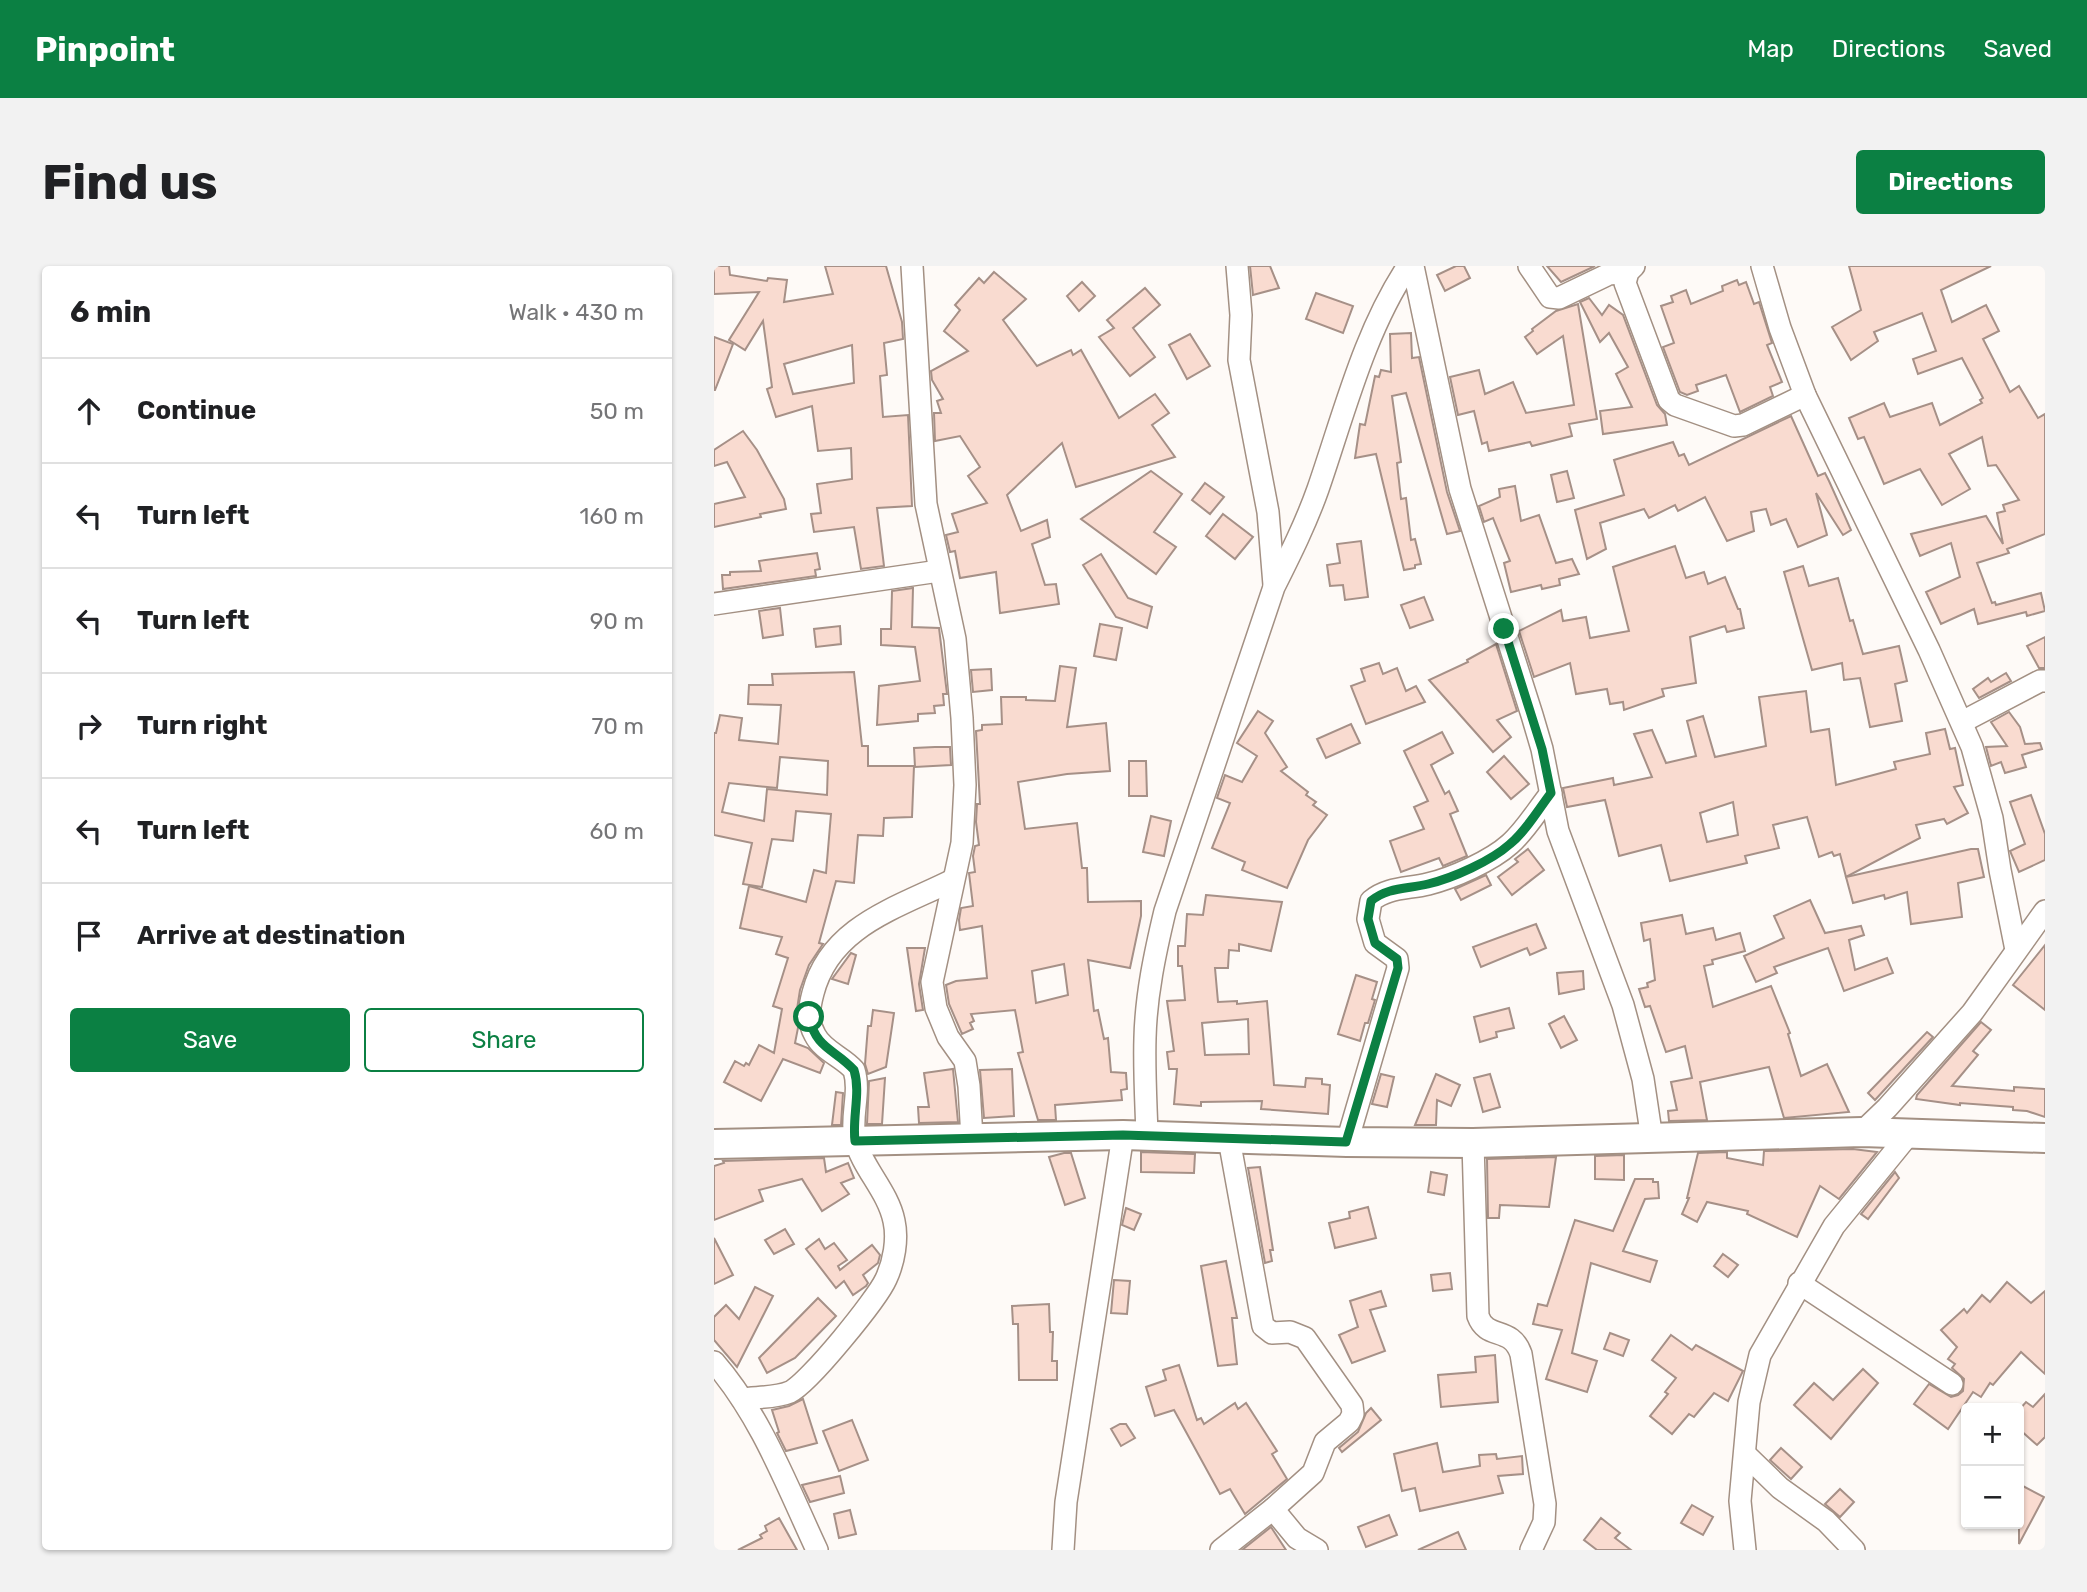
<!DOCTYPE html>
<meta charset="utf-8">
<style>
body{margin:0;font-family:Rubik,sans-serif;background:#f2f2f2;color:#202124}
.controls{position:absolute;right:21px;bottom:21px;display:grid;overflow:hidden;border-radius:7px;box-shadow:0 2px 5px #0004}
.controls button{width:63px;height:63px;display:grid;place-items:center;padding:0;border:0;border-bottom:2px solid #e0e0e0;background:#fff;color:#202124;font:35px sans-serif}
.stop{position:absolute;width:21px;height:21px;margin:-16px;border:5px solid #0b8043;border-radius:50%;background:#fff}
.stop.end{background:#0b8043;border-color:#fff;box-shadow:0 2px 7px #0008}
.list{margin:0;padding:0;list-style:none}
h2{display:flex;justify-content:space-between;align-items:center;height:91px;margin:0;padding:0 28px;font-size:30px}
h2 small{font-size:23px;font-weight:400;color:#757577}
.list li{display:grid;grid-template-columns:46px 1fr auto;gap:21px;align-items:center;box-sizing:border-box;height:105px;padding:0 28px;border-top:2px solid #e0e0e0}
.list b{display:block;font-size:26px;white-space:nowrap}
.list em{font-size:23px;font-style:normal;color:#757577}
.actions{display:flex;gap:14px;padding:21px 28px}
.actions a{flex:1;padding:16px 0;border:2px solid #0b8043;border-radius:7px;text-align:center;font-size:24px;color:#0b8043}
.actions .main{background:#0b8043;color:#fff}
.icon{flex:none;width:38px;height:38px;fill:none;stroke:currentColor;stroke-width:2;stroke-linecap:round;stroke-linejoin:round}
.map{position:relative;flex:none;width:1331px;height:1284px;overflow:hidden;border-radius:7px}
header{display:flex;align-items:center;gap:42px;box-sizing:border-box;height:98px;padding:0 35px;background:#0b8043;color:#fff}
header strong{font-size:33px}
nav{display:flex;gap:38px;margin-inline-start:auto;font-size:24px}
.intro{display:flex;align-items:center;justify-content:space-between;box-sizing:border-box;height:168px;padding:0 42px}
h1{margin:0;font-size:49px}
.button{padding:18px 32px;border-radius:7px;background:#0b8043;color:#fff;font-size:24px;font-weight:700}
main{display:flex;gap:42px;padding:0 42px}
aside{flex:1;background:#fff;border-radius:7px;box-shadow:0 2px 5px #0004}
.map>svg:first-child{display:block}
</style>
<header>
<strong>Pinpoint</strong>
<nav><a>Map</a><a>Directions</a><a>Saved</a></nav>
</header>
<div class="intro"><h1>Find us</h1><a class="button">Directions</a></div>
<main>
<aside>
<h2>6 min<small>Walk · 430 m</small></h2>
<ul class="list">
<li><svg class="icon" aria-label="ahead" viewBox="0 0 24 24"><path d="M12 20V5M6 11l6-6 6 6"/></svg><div><b>Continue</b></div><em>50 m</em></li>
<li><svg class="icon" aria-label="left" viewBox="0 0 24 24"><path d="M17 20v-9H6M10 6l-5 5 5 5"/></svg><div><b>Turn left</b></div><em>160 m</em></li>
<li><svg class="icon" aria-label="left" viewBox="0 0 24 24"><path d="M17 20v-9H6M10 6l-5 5 5 5"/></svg><div><b>Turn left</b></div><em>90 m</em></li>
<li><svg class="icon" aria-label="right" viewBox="0 0 24 24"><path d="M7 20v-9h11M14 6l5 5-5 5"/></svg><div><b>Turn right</b></div><em>70 m</em></li>
<li><svg class="icon" aria-label="left" viewBox="0 0 24 24"><path d="M17 20v-9H6M10 6l-5 5 5 5"/></svg><div><b>Turn left</b></div><em>60 m</em></li>
<li><svg class="icon" aria-label="arrive" viewBox="0 0 24 24"><path d="M6 21V4h12l-3 4 3 4H6"/></svg><div><b>Arrive at destination</b></div></li>
</ul>
<div class="actions"><a class="main">Save</a><a>Share</a></div>
</aside>
<div class="map">
<svg width="1331" height="1284" viewBox="0 0 1331 1284">
<rect width="100%" height="100%" fill="#fefaf7"/>
<g fill="#f9dbd0" stroke="#a69087" stroke-width="2" fill-rule="evenodd">
<path d="M0 0H15L16 9 53 15 54 12 73 14 70 36 119 28 111 0H172L188 56 189 73 170 77 173 109 166 110 169 151 194 149 198 240 163 242 170 300 147 303 140 261 100 266 97 248 107 247 103 218 138 213 137 182 104 185 98 140 62 151 53 123 58 121 49 55 31 84 15 74 45 26 0 28ZM138 79 140 117 79 128 70 98Z"/>
<polygon points="536,0 556,0 565,22 539,29"/>
<polygon points="742,0 750,0 756,12 731,25 723,9"/>
<polygon points="833,0 881,0 847,16"/>
<polygon points="1135,0 1277,0 1227,24 1238,56 1272,39 1285,65 1269,73 1296,126 1305,120 1324,152 1331,148 1331,268 1293,283 1295,287 1263,297 1278,337 1281,336 1282,339 1327,327 1331,345 1313,350 1312,346 1264,358 1260,343 1227,358 1212,326 1246,311 1237,277 1206,290 1197,268 1272,250 1289,278 1283,247 1291,245 1289,239 1305,234 1282,199 1274,200 1268,171 1235,188 1256,223 1228,239 1206,203 1170,218 1150,171 1144,173 1135,152 1170,137 1176,151 1218,137 1226,159 1268,137 1266,134 1269,132 1248,92 1204,108 1199,93 1222,85 1208,47 1160,66 1164,75 1137,94 1118,61 1147,44"/>
<polygon points="280,6 312,33 289,54 323,100 357,84 359,89 367,84 405,152 441,128 455,147 438,159 461,191 362,221 348,177 293,229 307,265 333,254 336,271 318,278 331,319 342,318 345,338 286,347 282,306 246,312 241,285 236,286 232,269 244,266 238,248 273,237 254,210 266,201 246,170 221,175 220,147 227,147 223,135 229,133 218,114 217,105 254,85 230,65 246,44 241,39 265,12 270,17"/>
<polygon points="1023,14 1025,19 1032,16 1040,38 1045,36 1058,77 1053,79 1068,116 1056,121 1059,130 1026,146 1012,109 982,119 984,125 973,129 966,126 949,81 960,77 947,40 959,36 957,30 972,24 977,38 1009,25 1008,20"/>
<polygon points="368,16 381,30 365,45 353,30"/>
<polygon points="431,22 446,39 419,62 441,91 416,110 385,71 400,62 393,54"/>
<polygon points="602,27 639,40 629,67 592,53"/>
<polygon points="875,32 888,49 895,39 909,49 943,139 951,148 953,159 889,168 886,145 918,141 902,108 914,101 895,67 886,76 866,36"/>
<polygon points="864,38 883,153 855,158 858,170 818,180 816,176 775,185 773,176 768,178 760,145 744,149 736,111 765,104 771,128 799,116 812,147 860,139 849,70 823,88 811,71 819,65 818,63 842,45"/>
<polygon points="697,67 698,92 705,91 733,226 746,265 733,268 692,127 678,130 687,196 683,197 687,233 692,232 697,274 701,273 707,298 701,299 701,302 690,304 662,188 641,192 646,158 651,159 661,110 665,111 667,104 677,106 676,68"/>
<polygon points="476,68 496,100 473,113 455,79"/>
<polygon points="0,71 19,78 1,124 0,124"/>
<polygon points="1077,150 1104,210 1111,207 1115,215 1137,264 1129,269 1102,227 1113,269 1084,281 1072,253 1057,259 1052,243 1037,246 1040,265 1013,275 991,231 964,245 961,239 935,252 930,243 886,257 892,283 873,293 861,244 910,229 900,194 959,176 965,190 970,188 975,199"/>
<polygon points="29,165 43,184 70,233 72,243 46,248 47,251 0,261 0,238 31,231 13,196 0,200 0,184"/>
<polygon points="437,205 468,228 440,266 462,281 442,308 367,253"/>
<polygon points="853,205 860,232 843,236 837,209"/>
<polygon points="491,217 510,231 496,248 478,234"/>
<polygon points="801,220 807,255 825,249 842,297 858,293 865,308 845,313 846,319 828,323 827,319 797,326 790,297 796,295 779,252 770,256 765,240 786,231 785,223"/>
<polygon points="509,248 539,271 521,293 492,270"/>
<polygon points="647,275 654,331 631,334 629,319 616,320 613,299 626,297 623,278"/>
<polygon points="961,280 972,312 990,306 994,318 1011,311 1024,343 1026,343 1030,362 1013,366 1011,360 976,371 982,417 948,423 950,430 910,444 909,436 896,438 893,423 862,428 856,397 820,411 805,365 847,344 849,355 872,351 876,372 915,365 899,301"/>
<polygon points="103,287 106,303 101,304 102,310 9,323 8,309 16,309 16,306 47,305 45,295"/>
<polygon points="387,288 414,332 438,341 433,362 402,351 369,299"/>
<polygon points="1089,300 1095,320 1124,312 1136,355 1139,354 1149,388 1185,380 1193,415 1181,418 1188,455 1156,461 1146,412 1130,414 1128,397 1098,404 1070,306"/>
<polygon points="199,322 198,361 225,362 233,428 229,428 230,439 220,440 221,447 204,448 204,455 163,459 165,420 206,415 201,381 167,379 167,363 177,363 178,325"/>
<polygon points="710,331 719,354 696,362 687,339"/>
<polygon points="66,342 69,369 49,372 45,345"/>
<polygon points="386,358 408,362 402,394 380,390"/>
<polygon points="126,360 127,378 102,381 100,363"/>
<polygon points="1331,371 1331,402 1325,402 1313,380"/>
<polygon points="782,378 803,445 783,454 797,471 779,486 715,414 754,396 753,394"/>
<polygon points="665,397 669,408 683,402 692,425 702,420 711,436 652,458 637,420 651,415 647,403"/>
<path d="M346 400 362 402 353 461 392 457 396 505 353 508 304 516 311 563 363 557 368 602H373L374 636 427 635V650L416 702 374 694 380 745 384 744 390 773 394 772 397 806 412 807 413 823 407 824 408 834 341 839 342 854H324L304 787 309 786 301 744 257 748 260 755 256 757 259 763 248 768 235 738 232 719 242 715 273 712 268 660 246 664 245 654 247 642 259 640 255 607 261 606 259 590 261 580 265 579 262 556 263 538H266L262 465 268 464V459L288 458 287 431H312V434L341 435ZM350 698 354 729 322 737 318 705Z"/>
<polygon points="277,403 278,424 259,426 257,404"/>
<path d="M140 406 148 480H154V500H200L198 551 170 552 169 570 144 569 140 617 122 615 105 677 109 678 95 699 86 724 83 743 84 762 81 777 94 782 110 797 106 807 69 793 47 835 10 816 21 795 30 800 32 797 35 799 45 779 60 787 68 743 59 740 74 692 62 688 68 671 26 662 35 620 92 636 100 604 112 607 117 548 82 545 79 575 58 573 48 621 29 618 38 577 0 569V467H2L6 449 28 452 25 474 64 478 67 439 34 438 35 419H59L58 408ZM66 491 114 495 113 529 53 523 50 555 8 546 15 517 63 522Z"/>
<polygon points="1292,407 1297,415 1265,432 1259,423 1274,412 1277,416"/>
<path d="M1092 425 1097 466 1115 463 1122 519 1182 503 1180 496 1216 488 1212 467 1231 463 1236 483 1241 482 1249 519 1240 521 1254 547 1233 558 1230 553 1202 559 1206 572 1132 611 1126 588 1120 590 1118 586 1105 591 1093 551 1059 559 1065 582 1031 590 1033 597 956 615 947 579 905 590 891 534 853 541 849 522 899 512 900 519 938 511 920 468 938 464 952 497 982 490 973 455 989 450 1001 491 1052 480 1045 431ZM1019 536 1024 569 993 576 986 547Z"/>
<polygon points="544,445 559,455 551,467 573,501 567,505 594,526 592,529 602,536 599,539 613,549 594,574 573,622 528,604 531,596 498,582 516,537 503,532 511,509 528,516 543,490 523,477"/>
<polygon points="1295,446 1306,461 1311,478 1326,477 1328,483 1308,489 1312,501 1291,507 1287,496 1277,500 1272,481 1293,480 1277,456"/>
<polygon points="637,458 646,477 612,492 603,473"/>
<polygon points="728,466 739,487 717,499 731,528 735,525 744,545 736,548 753,590 729,600 725,592 687,606 676,575 710,563 700,541 714,535 690,485"/>
<polygon points="221,481 236,481 237,499 201,501 200,482"/>
<polygon points="790,490 815,518 797,533 773,506"/>
<polygon points="415,495 432,495 433,530 415,530"/>
<polygon points="1317,529 1331,568 1331,594 1305,606 1296,585 1311,578 1296,536"/>
<polygon points="437,550 457,555 450,590 429,586"/>
<polygon points="814,583 830,604 798,629 784,611 804,596 801,593"/>
<polygon points="1257,583 1264,583 1270,611 1244,617 1248,651 1197,658 1193,626 1171,633 1170,629 1139,637 1132,611"/>
<polygon points="772,609 777,619 747,634 741,623"/>
<path d="M492 629 568 636 557 685 525 678V685L515 684 514 702H501L504 736 523 735V738L553 735 560 819 591 821 592 812 608 813V818L616 819 614 848 547 843 548 835 487 836V840L460 838 463 803H455L453 786 460 785 453 735 471 734 468 700H464V680H471L473 648 489 649ZM534 753 535 788 491 789 488 757Z"/>
<polygon points="1096,634 1111,667 1147,660 1150,669 1135,674 1141,704 1173,692 1179,707 1130,725 1114,682 1060,701 1063,707 1042,716 1030,690 1070,672 1060,650"/>
<polygon points="968,649 972,668 999,662 1002,674 1026,667 1031,685 998,694 999,698 990,700 999,741 1057,720 1076,767 1074,768 1087,810 1113,798 1135,846 1070,852 1055,801 986,816 993,854 955,855 954,845 963,844 957,816 978,812 971,780 952,786 936,740 931,741 925,723 934,721 933,717 941,714 936,673 930,675 927,657"/>
<polygon points="822,658 832,682 816,689 813,682 767,701 759,681"/>
<polygon points="1331,679 1331,744 1299,719"/>
<polygon points="193,682 211,682 205,718 209,744 202,745"/>
<polygon points="137,687 142,689 134,718 118,713"/>
<polygon points="869,705 870,723 845,728 843,707"/>
<polygon points="642,709 663,716 658,733 661,734 654,757 651,757 646,775 624,768"/>
<polygon points="795,742 800,762 782,766 783,771 766,776 760,751"/>
<polygon points="159,744 180,747 172,801 154,808 151,798 154,760 157,760"/>
<polygon points="850,750 863,774 847,782 835,758"/>
<polygon points="1267,756 1277,764 1259,785 1264,789 1238,820 1300,825 1300,821 1331,823 1331,851 1313,845 1299,844 1299,841 1246,837 1246,839 1202,833 1203,829"/>
<polygon points="1213,766 1219,771 1161,834 1154,827"/>
<polygon points="239,803 244,856 205,857 204,841 215,841 210,807"/>
<polygon points="298,803 300,850 270,852 266,804"/>
<polygon points="667,808 680,811 673,841 658,838"/>
<polygon points="722,808 746,819 737,840 723,834 722,859 701,859"/>
<polygon points="776,808 786,841 769,846 760,812"/>
<polygon points="171,812 168,858 153,858 155,815"/>
<polygon points="122,826 129,827 127,859 118,859"/>
<polygon points="1139,883 1163,886 1125,933 1106,920 1083,971 1033,948 1034,945 993,936 983,956 968,948 975,932 973,932 984,887 1013,886 1013,892 1049,899 1050,885"/>
<polygon points="427,886 481,888 480,907 427,906"/>
<polygon points="350,887 357,887 371,932 351,939 335,891"/>
<polygon points="910,889 910,914 881,913 881,890"/>
<polygon points="842,891 835,941 786,939 785,952 774,952 773,893"/>
<polygon points="110,892 112,906 134,897 140,912 127,917 135,928 108,945 88,913 45,924 49,935 0,954 0,900 10,897 9,895"/>
<polygon points="546,901 559,984 556,984 558,995 551,997 534,902"/>
<polygon points="717,906 733,909 730,929 714,926"/>
<polygon points="1181,906 1185,912 1154,953 1147,948"/>
<polygon points="921,913 939,913 939,916 944,916 945,932 931,933 909,985 943,995 936,1016 877,997 858,1087 883,1095 873,1126 832,1113 848,1064 819,1058 824,1038 833,1040 861,954 899,965"/>
<polygon points="654,941 662,972 621,982 615,957 636,952 635,946"/>
<polygon points="412,942 427,948 420,964 408,959"/>
<polygon points="71,963 80,978 60,988 51,974"/>
<polygon points="0,972 19,1009 0,1018"/>
<polygon points="105,973 111,983 120,977 133,994 124,1000 126,1004 158,979 166,989 164,997 149,1009 154,1017 152,1020 139,1029 130,1015 122,1022 92,983"/>
<polygon points="1009,988 1024,999 1014,1011 1000,1000"/>
<polygon points="512,995 523,1052 518,1052 523,1098 504,1100 487,1000"/>
<polygon points="736,1007 738,1023 719,1025 717,1009"/>
<polygon points="400,1014 416,1015 413,1048 397,1047"/>
<polygon points="1293,1016 1317,1037 1331,1025 1331,1108 1307,1086 1279,1119 1276,1117 1267,1131 1259,1126 1234,1163 1200,1138 1215,1118 1237,1131 1244,1129 1249,1125 1250,1113 1238,1102 1241,1098 1234,1093 1243,1081 1227,1064 1250,1043 1253,1047 1268,1029 1276,1036"/>
<polygon points="41,1021 59,1030 23,1101 0,1074 0,1051 12,1039 25,1053"/>
<polygon points="667,1025 672,1040 656,1044 671,1085 638,1097 625,1069 644,1061 636,1035"/>
<polygon points="104,1032 122,1050 81,1092 53,1107 45,1092"/>
<polygon points="335,1038 336,1066 339,1066 338,1095 343,1095 343,1114 305,1114 304,1058 299,1058 298,1040"/>
<polygon points="896,1067 915,1074 909,1090 890,1083"/>
<polygon points="957,1069 978,1084 982,1079 1029,1105 1014,1135 1000,1127 980,1151 975,1148 958,1168 936,1150 954,1128 951,1126 962,1112 938,1094"/>
<polygon points="781,1089 784,1136 727,1141 724,1109 762,1106 761,1091"/>
<polygon points="465,1099 483,1154 487,1152 490,1158 521,1137 524,1143 532,1137 563,1185 558,1188 573,1213 531,1248 516,1223 506,1228 460,1144 441,1150 432,1121 452,1114 449,1104"/>
<polygon points="1149,1103 1164,1117 1117,1173 1080,1139 1100,1117 1119,1134"/>
<polygon points="1331,1128 1331,1171 1323,1179 1305,1163 1305,1144 1312,1136 1319,1141"/>
<polygon points="89,1133 103,1177 72,1185 63,1167 65,1166 58,1144 75,1140"/>
<polygon points="657,1142 667,1154 628,1186 625,1182 644,1166 652,1147"/>
<polygon points="138,1154 154,1194 125,1205 109,1165"/>
<polygon points="406,1158 412,1158 421,1172 407,1180 397,1163"/>
<polygon points="723,1177 729,1206 766,1200 765,1189 782,1188 783,1193 808,1190 809,1208 784,1210 789,1227 706,1245 701,1222 688,1225 680,1188"/>
<polygon points="1067,1182 1088,1201 1077,1213 1056,1194"/>
<polygon points="126,1210 130,1227 96,1236 88,1219"/>
<polygon points="1305,1218 1330,1231 1305,1278"/>
<polygon points="1126,1223 1140,1236 1126,1251 1111,1238"/>
<polygon points="978,1239 999,1251 989,1269 967,1257"/>
<polygon points="136,1244 142,1268 125,1272 120,1248"/>
<polygon points="675,1249 683,1269 652,1281 644,1261"/>
<polygon points="65,1252 83,1284 24,1284 48,1272 46,1269 53,1265 51,1260"/>
<polygon points="887,1252 906,1267 901,1272 917,1284 883,1284 870,1274"/>
<polygon points="557,1261 572,1284 528,1284"/>
<polygon points="744,1266 752,1284 704,1284"/>
</g>
<g fill="none" stroke-linecap="round" stroke-linejoin="round">
<defs>
<g id="street">
<polyline points="198,0 212,238 241,373 248,452 251,519 248,577 218,716 222,742 234,771 251,795 255,820 258,873"/>
<polyline points="523,0 527,49 525,94 554,246 560,319"/>
<polyline points="699,0 746,223 818,449 828,483 844,565 909,739 929,813 938,873"/>
<polyline points="815,0 836,31 845,32 895,8 914,6"/>
<polyline points="920,0 914,6 911,17 955,134 961,139 1020,160 1029,159 1091,129"/>
<polyline points="1048,0 1066,62 1091,129 1215,384 1258,481 1278,552 1286,604 1302,684"/>
<polyline points="0,338 225,305"/>
<polyline points="1248,456 1326,415 1331,415"/>
<polyline points="1148,866 1173,842 1258,747 1331,645"/>
<path d="M433 869C432 837 430 804 431 772 432 729 441 687 451 645L560 321C576 289 592 257 604 223 630 148 650 66 694 0"/>
<path d="M633 876 684 702 683 693 661 677 654 653 657 635C673 621 694 623 714 618 739 612 777 595 796 578 812 564 824 543 837 527"/>
<path d="M759 877 764 1050C773 1075 797 1059 807 1088L831 1238 830 1256 817 1284"/>
<polyline points="1085,1017 1238,1118"/>
<path d="M0 1096C47 1150 73 1220 103 1284"/>
<path d="M28 1133C43 1131 62 1132 76 1126 95 1117 163 1033 172 1013 180 996 184 973 180 955 174 925 148 902 141 873 136 850 147 827 140 804 129 791 109 785 101 769 93 755 95 742 99 727 116 660 183 642 239 614"/>
<polyline points="1031,1188 1066,1222 1112,1255 1140,1284"/>
<polyline points="559,1243 583,1272 603,1284"/>
<polyline points="349,1284 352,1236 409,869"/>
<polyline points="507,1284 559,1243 599,1207 611,1176 635,1156 639,1148 638,1139 591,1072 576,1066 558,1067 549,1060 515,873"/>
<polyline points="1031,1284 1026,1235 1035,1136 1046,1089 1120,960 1195,868"/>
</g>
<polyline id="secondary" points="0,878 409,869 633,876 759,877 1148,866 1331,872"/>
</defs>
<use href="#street" stroke="#a39083" stroke-width="24"/>
<use href="#secondary" stroke="#a39083" stroke-width="32"/>
<use href="#street" stroke="#fff" stroke-width="21"/>
<use href="#secondary" stroke="#fff" stroke-width="28"/>
</g>
<g fill="none" stroke-linecap="round" stroke-linejoin="round">
<path stroke="#0b8043" stroke-width="9" d="M95 751C102 783 121 783 140 804 147 827 138 851 141 875L409 869 632 876 684 702 683 693 661 677 654 653 657 635C673 621 694 623 714 618 739 612 777 595 796 578 812 565 824 544 837 527L828 483 790 363"/>
</g>
</svg>
<div class="controls">
<button>+</button>
<button>−</button>
</div>
<div class="stop" style="left:95px;top:751px"></div>
<div class="stop end" style="left:790px;top:363px"></div>
</div>
</main>
